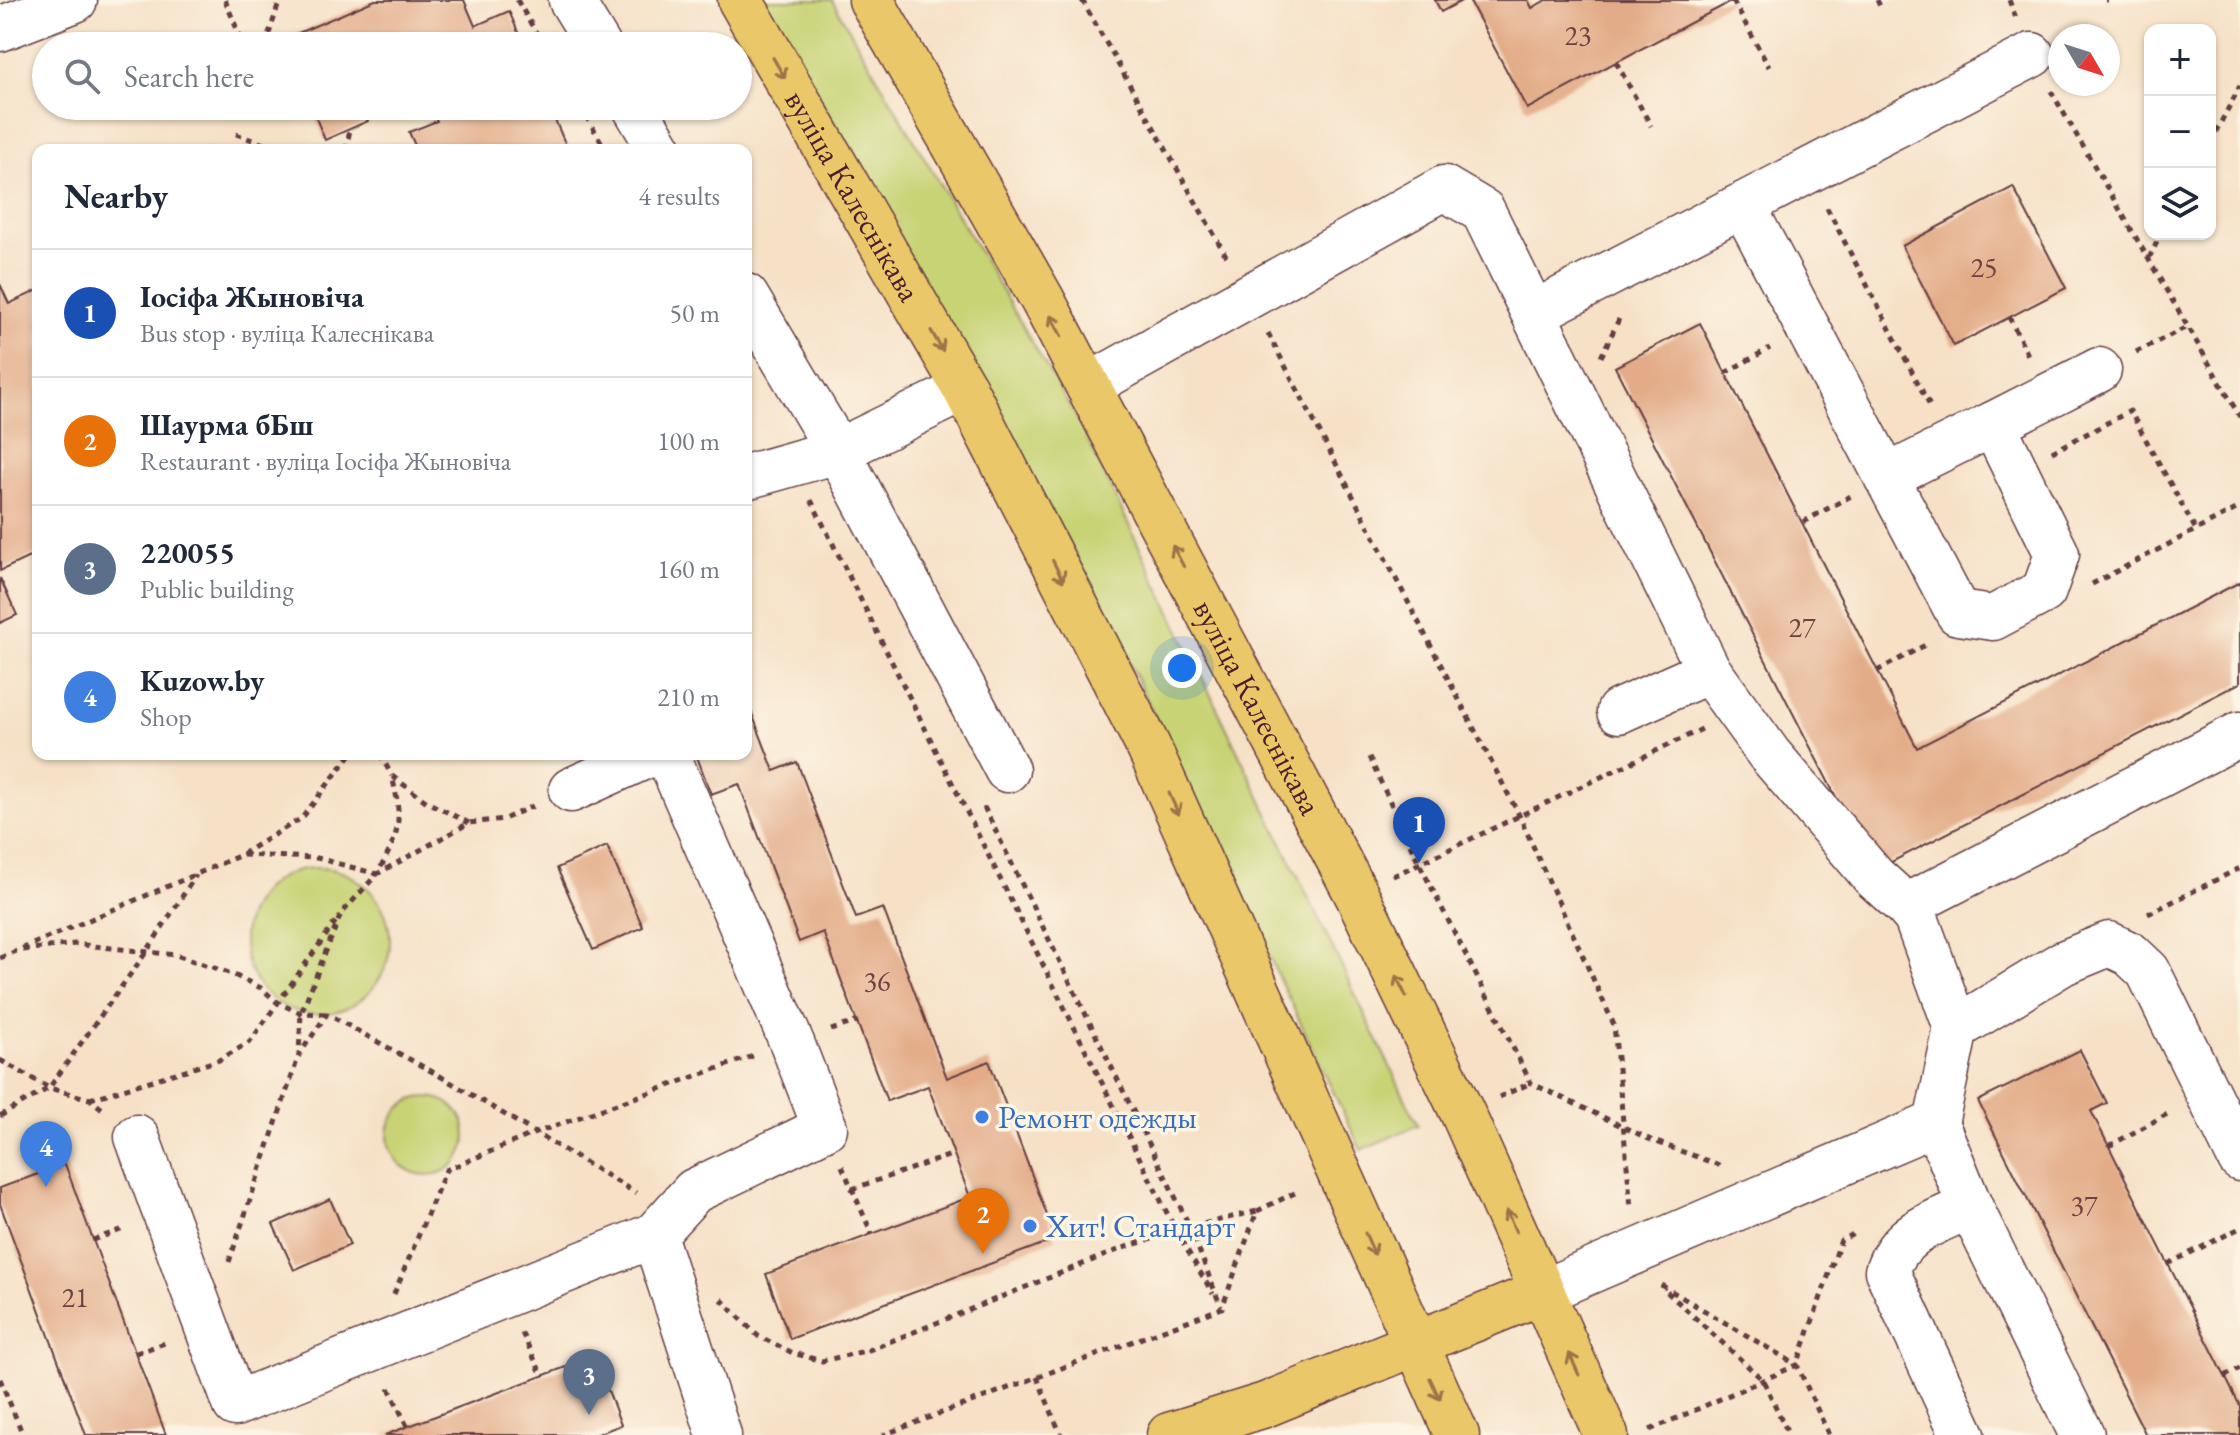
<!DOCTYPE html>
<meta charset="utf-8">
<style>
body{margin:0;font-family:"EB Garamond",serif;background:#f2f2f3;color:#1f2937}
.controls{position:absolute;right:24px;top:24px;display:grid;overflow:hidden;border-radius:16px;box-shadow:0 2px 6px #0004}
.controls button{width:72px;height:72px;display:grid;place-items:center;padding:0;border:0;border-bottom:2px solid #e0e1e3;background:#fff;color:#1f2937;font:40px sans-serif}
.compass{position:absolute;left:2048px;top:24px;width:72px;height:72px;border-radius:50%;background:#fff;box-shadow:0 2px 6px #0004;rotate:129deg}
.you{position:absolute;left:1182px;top:668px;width:28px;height:28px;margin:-20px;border:6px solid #fff;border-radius:50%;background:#1a73e8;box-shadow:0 0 0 12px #1a73e833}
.badge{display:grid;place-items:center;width:52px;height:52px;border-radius:50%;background:#0b8043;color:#fff;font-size:26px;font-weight:700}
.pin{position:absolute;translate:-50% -66px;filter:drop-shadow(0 2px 4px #0008)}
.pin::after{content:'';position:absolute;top:42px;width:28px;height:24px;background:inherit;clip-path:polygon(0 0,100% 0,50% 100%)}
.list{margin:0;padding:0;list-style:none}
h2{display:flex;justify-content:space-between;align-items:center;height:104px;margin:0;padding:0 32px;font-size:34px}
h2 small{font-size:26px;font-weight:400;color:#747a83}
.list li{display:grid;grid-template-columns:52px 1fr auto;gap:24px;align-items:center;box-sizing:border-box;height:128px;padding:0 32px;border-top:2px solid #e0e1e3}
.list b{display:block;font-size:30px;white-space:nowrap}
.list p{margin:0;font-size:26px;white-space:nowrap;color:#747a83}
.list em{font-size:26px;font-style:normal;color:#747a83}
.icon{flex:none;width:44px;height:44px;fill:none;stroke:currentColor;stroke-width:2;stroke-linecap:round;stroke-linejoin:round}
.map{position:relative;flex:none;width:2240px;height:1435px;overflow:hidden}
.search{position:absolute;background:#fff;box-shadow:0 2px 6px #0004;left:32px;top:32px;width:720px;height:88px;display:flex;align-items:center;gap:20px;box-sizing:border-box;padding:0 28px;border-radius:44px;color:#747a83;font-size:30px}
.panel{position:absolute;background:#fff;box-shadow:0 2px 6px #0004;left:32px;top:144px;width:720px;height:616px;border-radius:16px}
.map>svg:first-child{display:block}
</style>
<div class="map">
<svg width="2240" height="1435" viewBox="0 0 2240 1435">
<rect width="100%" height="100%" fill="#fcf5e5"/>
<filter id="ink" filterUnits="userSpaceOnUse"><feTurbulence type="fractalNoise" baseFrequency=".0125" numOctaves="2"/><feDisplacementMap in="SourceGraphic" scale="16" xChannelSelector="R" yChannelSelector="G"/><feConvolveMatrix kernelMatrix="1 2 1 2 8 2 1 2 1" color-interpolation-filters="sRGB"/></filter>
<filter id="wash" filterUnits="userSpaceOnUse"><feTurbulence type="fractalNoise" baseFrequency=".006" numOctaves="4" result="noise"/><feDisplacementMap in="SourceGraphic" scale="32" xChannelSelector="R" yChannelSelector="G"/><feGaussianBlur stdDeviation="1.8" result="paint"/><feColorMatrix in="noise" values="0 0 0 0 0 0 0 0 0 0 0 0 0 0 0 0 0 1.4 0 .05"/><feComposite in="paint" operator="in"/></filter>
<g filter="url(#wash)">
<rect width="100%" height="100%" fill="#f6e1c7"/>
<g fill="#c7d375" stroke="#887950" stroke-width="2">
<polygon points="759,0 832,0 1080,424 1418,1125 1361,1150 1093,587 826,109"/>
<circle cx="317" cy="941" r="73"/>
<circle cx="427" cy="1136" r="39"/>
</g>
<g id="blocks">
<g fill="#e3ab87">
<polygon points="375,0 464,0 475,26 509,11 524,46 285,46 282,40"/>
<polygon points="1435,0 1463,0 1441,12"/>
<polygon points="1469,0 1528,0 1532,8 1546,0 1734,0 1527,109"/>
<polygon points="311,106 361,106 368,121 325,140"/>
<polygon points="430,106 549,106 568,150 417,150 409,132 437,121"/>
<polygon points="2013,187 2066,288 1954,346 1902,246"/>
<polygon points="0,284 9,304 38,290 38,553 0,571"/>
<polygon points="1700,323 1917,748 2240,582 2240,683 1874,871 1615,367"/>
<polygon points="0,578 17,615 0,623"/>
<polygon points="746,698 774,771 797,762 856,918 883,908 947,1078 989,1061 1056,1239 790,1339 766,1274 970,1197 928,1086 887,1101 823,932 799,942 739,784 711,794 696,754 746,754"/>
<polygon points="607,846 643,927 593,950 557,868"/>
<polygon points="2080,1050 2107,1103 2091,1111 2240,1406 2240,1435 2146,1435 1978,1101"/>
<polygon points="65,1164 93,1240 166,1435 86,1435 0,1204 0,1188"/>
<polygon points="330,1199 350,1245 294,1270 273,1224"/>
<polygon points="595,1356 621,1425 595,1435 385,1435"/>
</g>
</g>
</g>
<g filter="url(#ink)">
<use href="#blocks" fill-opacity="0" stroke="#643c42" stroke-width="2"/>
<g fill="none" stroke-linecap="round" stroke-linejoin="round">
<defs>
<g id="minor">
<polyline points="571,0 599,46"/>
<polyline points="0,29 75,0"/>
<polyline points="634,106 660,150"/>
<path d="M1743 205C1814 341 1886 477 1958 613L1993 618 2044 591 2057 554 1993 424 1886 477"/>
<polyline points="746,296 838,451 1007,770"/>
<polyline points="1534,313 2032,55"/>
<polyline points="1088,386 1444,188 1483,211 1709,671"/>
<polyline points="1993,424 2099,370"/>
<polyline points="746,477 838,451 965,389"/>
<polyline points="1619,711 1709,671 1769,754 1874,877 1906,906 1916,918 1956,1028"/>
<polyline points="667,754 792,1043 825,1128 694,1191 654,1235 719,1435"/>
<polyline points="571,790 651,754"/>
<polyline points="1906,906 2240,734"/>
<polyline points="1936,1123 1970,1206 2082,1435"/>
<polyline points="137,1137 235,1404 654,1235"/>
<polyline points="1542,1292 1936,1123 1956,1028 2063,963 2109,944 2130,954 2148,971 2240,1159"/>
<path d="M1963 1435 1887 1271C1901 1230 1934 1224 1970 1206"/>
</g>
<g id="major">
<path id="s1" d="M740 0 965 389 1149 748 1457 1435"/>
<path id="s2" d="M871 0 1042 299 1357 895 1463 1114 1606 1435"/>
<polyline points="1169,1435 1265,1405 1542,1292"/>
</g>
</defs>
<use href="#minor" stroke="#643c42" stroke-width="47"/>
<use href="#major" stroke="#643c42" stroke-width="47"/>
<g stroke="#643c42" stroke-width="5" stroke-dasharray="6 6" stroke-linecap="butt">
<polyline points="225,0 244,46"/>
<polyline points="517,0 544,46"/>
<polyline points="1082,0 1229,261"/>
<polyline points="1877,0 1882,10"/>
<polyline points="2009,0 2016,18"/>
<polyline points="2105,0 2108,0"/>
<polyline points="1733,1 1769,67"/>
<polyline points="265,46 280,0"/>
<polyline points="1616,62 1651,126"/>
<polyline points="2051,91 2240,417"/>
<polyline points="580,106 606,150"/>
<polyline points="236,134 281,150"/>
<polyline points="2210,143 2240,86"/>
<polyline points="346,150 350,129"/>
<polyline points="1827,208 1931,408"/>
<polyline points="2149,258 2161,234"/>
<polyline points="2009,317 2030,359"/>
<polyline points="1268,333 1519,815 1614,1025 1631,1208"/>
<polyline points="2136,352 2187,327"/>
<polyline points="1601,357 1619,319"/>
<polyline points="1725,373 1770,348"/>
<polyline points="2052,452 2130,411 2196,530"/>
<polyline points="811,500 1176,1231 1213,1294"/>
<polyline points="1803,522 1851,496"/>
<polyline points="2092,584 2240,507"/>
<polyline points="1877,671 1929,643"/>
<polyline points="380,754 392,776"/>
<polyline points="1369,757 1419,863 1531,1083 1651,1140 1724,1167"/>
<polyline points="984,807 1190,1227 1221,1307"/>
<path d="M469 823 427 802 392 776C403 821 400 833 377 874L469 823 504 819 533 806"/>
<polyline points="242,854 302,818 351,754"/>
<polyline points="1393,876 1702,729"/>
<polyline points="2148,914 2240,868"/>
<polyline points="23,950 75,944 176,955 232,974 261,988 278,1003 301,1013 326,1014"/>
<polyline points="0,958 241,855 317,858 377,874 341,914 301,1013 299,1054"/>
<polyline points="831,1030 858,1021"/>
<polyline points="0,1060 49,1088 147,951 196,875"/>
<polyline points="1499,1097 1531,1083"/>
<polyline points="90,1099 219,1060 250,1042 336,921"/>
<polyline points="0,1116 49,1088 90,1099 105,1111"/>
<polyline points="2109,1146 2171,1112"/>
<polyline points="842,1166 872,1234"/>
<polyline points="852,1189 954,1154"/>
<polyline points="1257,1211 1299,1191"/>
<polyline points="93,1240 126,1228"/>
<polyline points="229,1262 299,1055 327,1014 440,1076 636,1193"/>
<polyline points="2168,1264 2240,1228"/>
<polyline points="1661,1285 1797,1365 1829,1435"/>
<polyline points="1667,1292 1763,1380 1789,1435"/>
<polyline points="394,1294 446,1170 535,1133 753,1056"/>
<polyline points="721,1299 758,1336 793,1353 822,1361 869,1350 1123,1248 1190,1227 1257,1211 1222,1308 883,1435"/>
<polyline points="522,1333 542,1375"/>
<polyline points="136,1353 168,1342"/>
<polyline points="2225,1376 2240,1368"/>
<polyline points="1037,1377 1061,1435"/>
<polyline points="0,1379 23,1435"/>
<polyline points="389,1388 407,1426"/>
<polyline points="1650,1430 1797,1365 1841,1240 1856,1233"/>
</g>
<use href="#minor" stroke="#fff" stroke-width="44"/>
<use href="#major" stroke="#eac769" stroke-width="44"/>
</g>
<defs><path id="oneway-shaft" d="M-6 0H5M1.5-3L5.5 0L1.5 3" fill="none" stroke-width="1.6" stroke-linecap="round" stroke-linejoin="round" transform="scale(2)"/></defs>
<g stroke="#9a734a">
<use href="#oneway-shaft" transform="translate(779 68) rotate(60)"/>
<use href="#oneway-shaft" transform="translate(1056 326) rotate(-118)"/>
<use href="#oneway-shaft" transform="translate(937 341) rotate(60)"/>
<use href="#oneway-shaft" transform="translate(1178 556) rotate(-118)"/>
<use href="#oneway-shaft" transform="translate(1058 571) rotate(63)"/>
<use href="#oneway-shaft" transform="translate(1174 804) rotate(66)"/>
<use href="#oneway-shaft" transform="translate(1401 986) rotate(-116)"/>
<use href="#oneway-shaft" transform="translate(1511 1221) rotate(-114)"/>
<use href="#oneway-shaft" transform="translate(1370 1244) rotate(66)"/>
<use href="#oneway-shaft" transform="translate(1574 1364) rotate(-114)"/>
<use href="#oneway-shaft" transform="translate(1435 1389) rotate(65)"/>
</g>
</g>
<g fill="#3f7fe0" stroke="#fcf5e5" stroke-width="3">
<circle cx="982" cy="1117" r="8"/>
<circle cx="1030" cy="1226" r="8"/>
</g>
<g text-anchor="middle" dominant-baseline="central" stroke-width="7" stroke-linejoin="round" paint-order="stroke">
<g font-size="28" fill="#704242">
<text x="1578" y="35">23</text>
<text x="1984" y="267">25</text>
<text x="1802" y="627">27</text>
<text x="877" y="981">36</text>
<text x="2084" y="1205">37</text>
<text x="75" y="1297">21</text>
</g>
<g font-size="32" fill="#4a1f2b" stroke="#fcf5e5">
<text stroke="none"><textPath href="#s1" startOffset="226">вуліца Калеснікава</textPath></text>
<text stroke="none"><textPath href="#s2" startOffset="806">вуліца Калеснікава</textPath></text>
</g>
<g font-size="32" fill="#366cbe" stroke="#fcf5e5" text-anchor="start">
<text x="998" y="1117">Ремонт одежды</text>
<text x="1046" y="1226">Хит! Стандарт</text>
</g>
</g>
</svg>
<div class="controls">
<button>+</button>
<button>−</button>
<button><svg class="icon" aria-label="layers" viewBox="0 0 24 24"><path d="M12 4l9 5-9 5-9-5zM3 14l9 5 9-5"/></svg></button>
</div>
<svg class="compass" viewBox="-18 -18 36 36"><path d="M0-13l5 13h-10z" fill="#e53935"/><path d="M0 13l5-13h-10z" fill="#747a83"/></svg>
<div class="you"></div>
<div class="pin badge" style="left:1419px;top:863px;background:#1a4fb4">1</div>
<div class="pin badge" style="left:983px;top:1254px;background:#e8710a">2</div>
<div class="pin badge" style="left:589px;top:1415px;background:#5c6f8a">3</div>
<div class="pin badge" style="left:46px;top:1187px;background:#3f7fe0">4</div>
<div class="search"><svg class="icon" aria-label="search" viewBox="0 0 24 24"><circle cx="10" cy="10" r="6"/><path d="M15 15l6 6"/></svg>Search here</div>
<section class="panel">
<h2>Nearby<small>4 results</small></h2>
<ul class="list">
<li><span class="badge" style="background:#1a4fb4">1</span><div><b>Іосіфа Жыновіча</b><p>Bus stop · вуліца Калеснікава</p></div><em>50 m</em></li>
<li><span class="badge" style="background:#e8710a">2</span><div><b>Шаурма бБш</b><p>Restaurant · вуліца Іосіфа Жыновіча</p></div><em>100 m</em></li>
<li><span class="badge" style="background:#5c6f8a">3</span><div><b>220055</b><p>Public building</p></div><em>160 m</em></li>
<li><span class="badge" style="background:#3f7fe0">4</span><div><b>Kuzow.by</b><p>Shop</p></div><em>210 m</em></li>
</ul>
</section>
</div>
